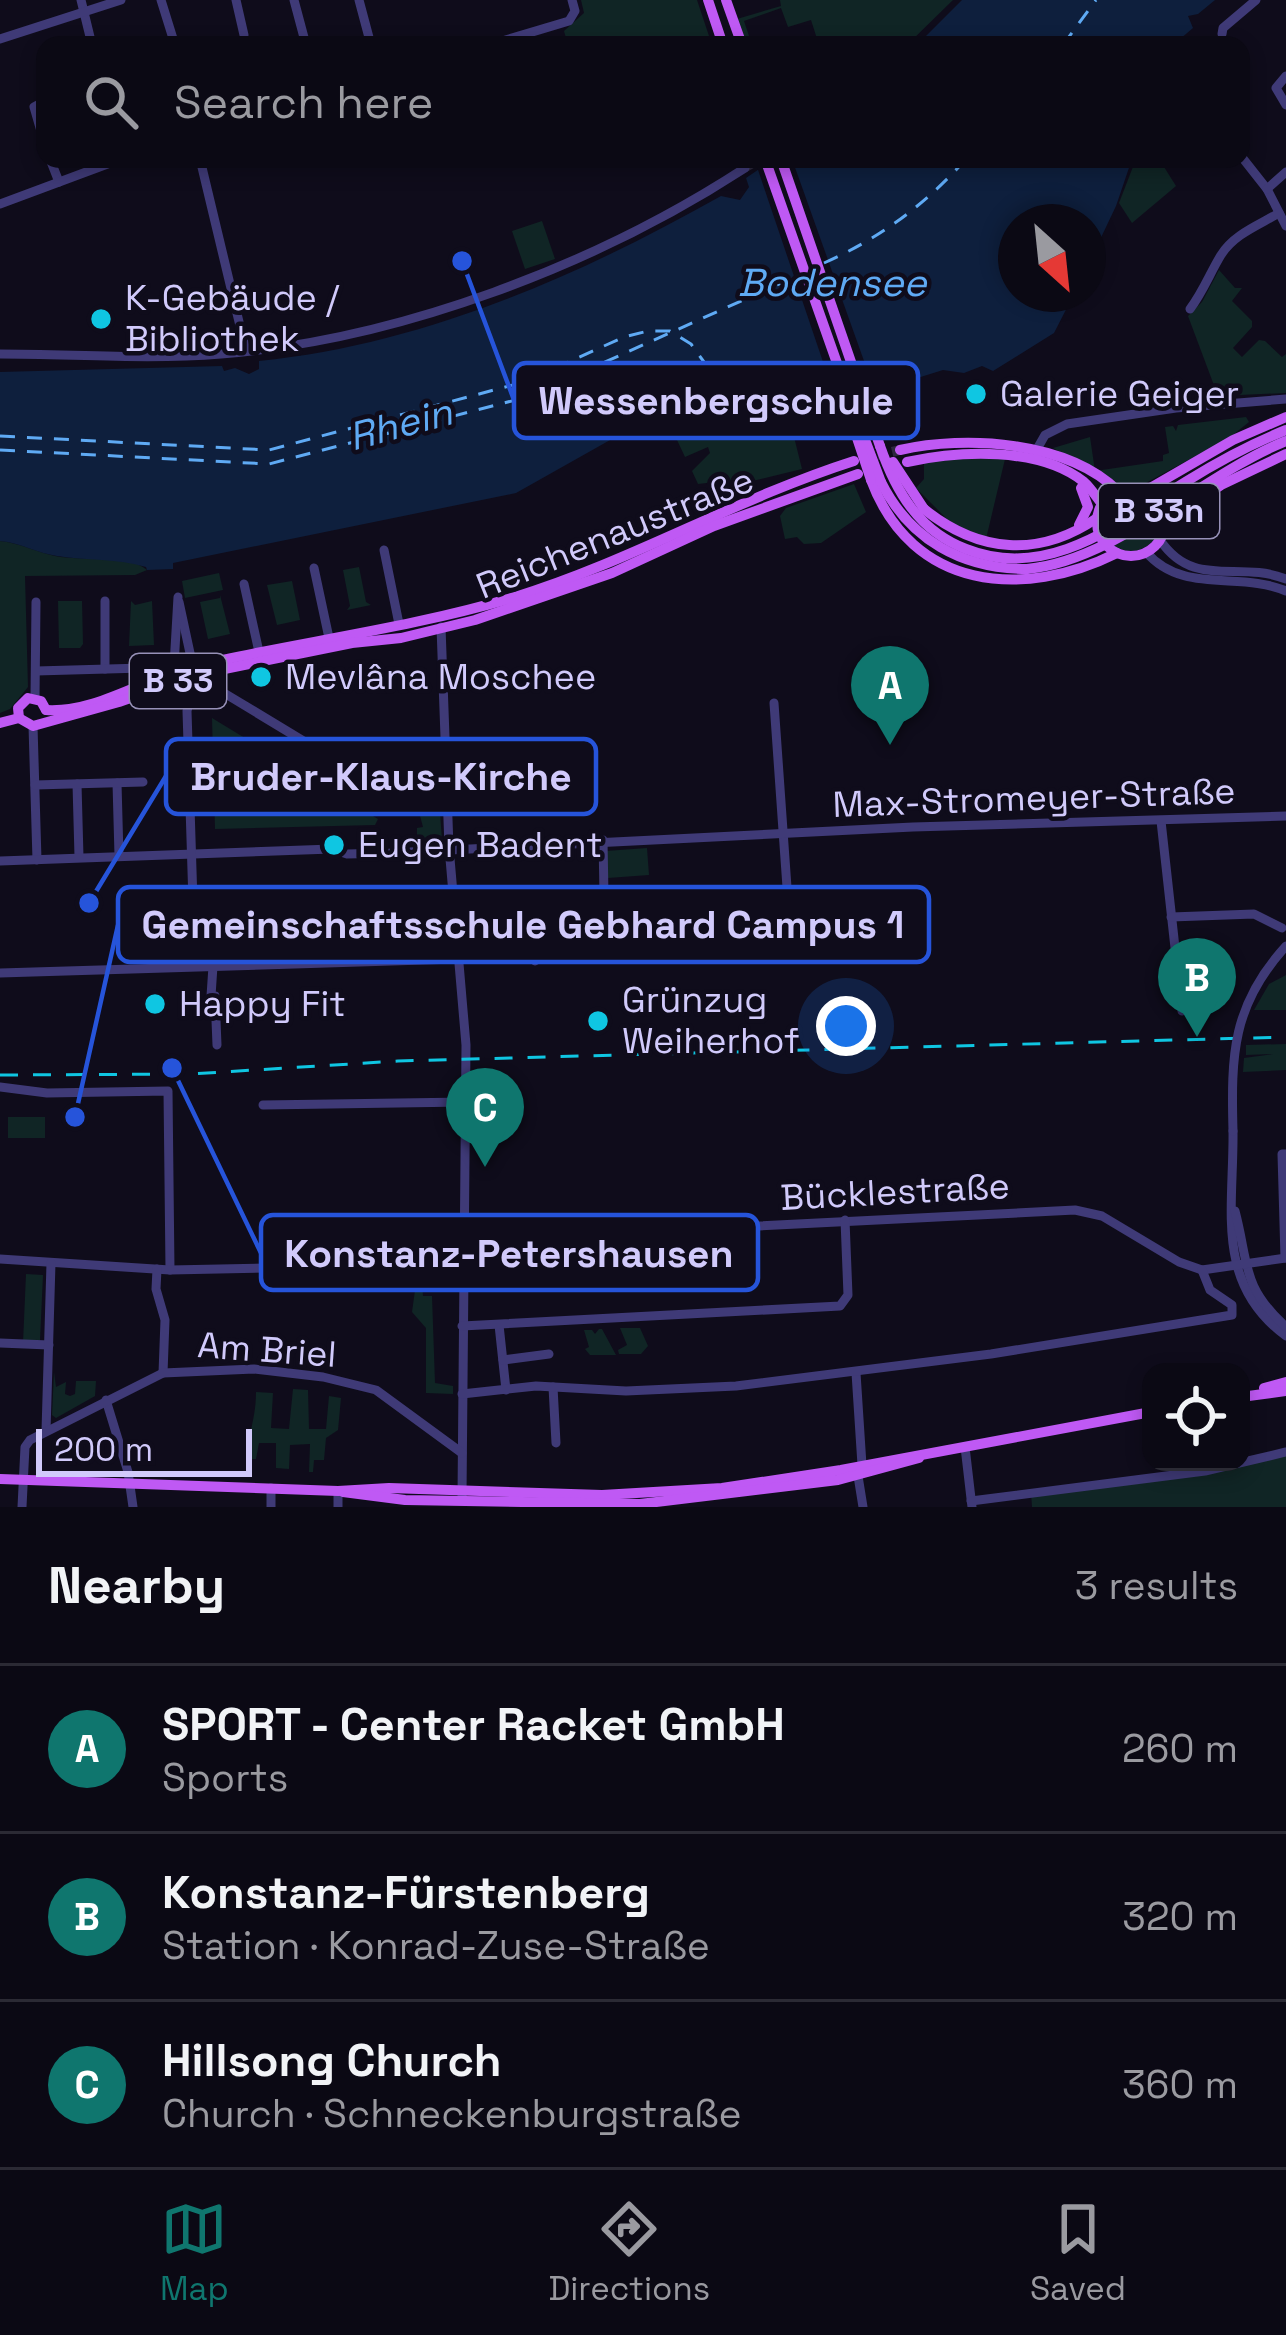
<!DOCTYPE html>
<meta charset="utf-8">
<style>
body{margin:0;font-family:"Space Grotesk",sans-serif;background:#191722;color:#f1f3f6}
.controls{position:absolute;right:36px;bottom:36px;display:grid;overflow:hidden;border-radius:24px;box-shadow:0 6px 18px #0003}
.controls button{width:108px;height:108px;display:grid;place-items:center;padding:0;border:0;border-bottom:3px solid #2b2a34;background:#0b0914;color:#f1f3f6;font:60px sans-serif}
.compass{position:absolute;left:998px;top:204px;width:108px;height:108px;border-radius:50%;background:#0b0914;box-shadow:0 6px 18px #0003;rotate:153deg}
.scale{position:absolute;left:36px;bottom:30px;width:216px;box-sizing:border-box;padding-left:12px;border:6px solid #d1cafb;border-top:0;font-size:33px;line-height:42px;white-space:nowrap;color:#d1cafb;-webkit-text-stroke:9px #0f0c1b;paint-order:stroke}
.you{position:absolute;left:846px;top:1026px;width:42px;height:42px;margin:-30px;border:9px solid #fff;border-radius:50%;background:#1a73e8;box-shadow:0 0 0 18px #1a73e833}
.badge{display:grid;place-items:center;width:78px;height:78px;border-radius:50%;background:#0f766e;color:#fff;font-size:39px;font-weight:700}
.pin{position:absolute;translate:-50% -99px;filter:drop-shadow(0 3px 6px #0008)}
.pin::after{content:'';position:absolute;top:63px;width:42px;height:36px;background:inherit;clip-path:polygon(0 0,100% 0,50% 100%)}
.list{margin:0;padding:0;list-style:none}
h2{display:flex;justify-content:space-between;align-items:center;height:156px;margin:0;padding:0 48px;font-size:51px}
h2 small{font-size:39px;font-weight:400;color:#9a9aa0}
.list li{display:grid;grid-template-columns:78px 1fr auto;gap:36px;align-items:center;box-sizing:border-box;height:168px;padding:0 48px;border-top:3px solid #2b2a34}
.list b{display:block;font-size:45px;white-space:nowrap}
.list p{margin:0;font-size:39px;white-space:nowrap;color:#9a9aa0}
.list em{font-size:39px;font-style:normal;color:#9a9aa0}
.icon{flex:none;width:66px;height:66px;fill:none;stroke:currentColor;stroke-width:2;stroke-linecap:round;stroke-linejoin:round}
.map{position:relative;flex:none;width:1286px;height:1507px;overflow:hidden}
.search{position:absolute;background:#0b0914;box-shadow:0 6px 18px #0003;left:36px;right:36px;top:36px;height:132px;display:flex;align-items:center;gap:30px;box-sizing:border-box;padding:0 42px;border-radius:24px;color:#9a9aa0;font-size:45px}
.sheet{height:660px;background:#0b0914}
nav{display:flex;justify-content:space-around;align-items:center;box-sizing:border-box;height:168px;border-top:3px solid #2b2a34;background:#0b0914;font-size:33px;color:#9a9aa0}
nav a{display:grid;justify-items:center;gap:6px}
nav .on{color:#0f766e}
.map>svg:first-child{display:block}
</style>
<div class="map">
<svg width="1286" height="1507" viewBox="0 0 1286 1507">
<rect width="100%" height="100%" fill="#0f0c1b"/>
<g fill="#102525">
<polygon points="581,0 697,0 712,45 568,45 564,31 584,13"/>
<polygon points="780,0 953,0 907,45 819,45 811,20 788,27 781,8 744,21 752,45 746,45 737,19 781,6"/>
<polygon points="1136,159 1159,159 1176,186 1132,223 1119,203"/>
<polygon points="542,221 555,259 525,269 512,231"/>
<polygon points="1219,270 1235,288 1242,288 1232,301 1252,321 1252,327 1233,348 1242,357 1259,340 1265,341 1282,357 1286,354 1286,393 1218,396 1188,316 1202,302"/>
<polygon points="1246,417 1249,422 1229,438 1142,485 1116,483 1053,448 1090,437 1095,471 1163,461 1163,455 1169,453 1165,427 1173,426 1176,431 1178,425"/>
<polygon points="749,425 792,429 802,469 719,489 715,482 698,484 692,471 710,453 708,447 685,457 677,440"/>
<polygon points="950,457 1005,459 986,539 949,521 916,488 924,479 924,462"/>
<polygon points="854,484 866,512 821,543 804,544 797,537 785,539 780,516 786,508"/>
<circle cx="1131" cy="522" r="29"/>
<path d="M0 541C20 543 36 552 55 556 83 562 126 552 147 570L135 575 25 576 28 687 10 709 0 713Z"/>
<polygon points="359,567 366,602 371,605 347,610 350,606 343,570"/>
<polygon points="219,573 223,590 185,598 182,581"/>
<polygon points="292,581 300,620 277,625 267,585"/>
<polygon points="220,595 230,634 208,639 200,602 220,598"/>
<polygon points="58,601 82,601 83,644 80,648 59,648"/>
<polygon points="131,601 135,605 152,601 154,645 129,646"/>
<polygon points="212,718 378,819 375,825 215,829"/>
<polygon points="419,812 440,812 442,840 417,841 417,828 423,827"/>
<polygon points="647,848 649,875 608,878 606,851"/>
<polygon points="1286,975 1286,1010 1254,1010 1269,984"/>
<polygon points="1286,1044 1286,1070 1243,1072 1244,1058 1274,1054 1246,1055 1246,1045"/>
<rect x="8" y="1117" width="37" height="21"/>
<polygon points="26,1274 43,1275 40,1340 23,1343"/>
<polygon points="416,1283 422,1283 423,1296 432,1296 435,1383 453,1386 453,1394 426,1393 426,1328 412,1312"/>
<polygon points="620,1328 640,1328 648,1346 641,1354 619,1354 618,1350 627,1345"/>
<polygon points="599,1329 602,1329 616,1355 590,1355 585,1349 589,1347 584,1330 592,1330 595,1334"/>
<polygon points="54,1372 56,1387 66,1382 65,1394 70,1396 75,1394 76,1381 96,1381 95,1396 56,1418 52,1415"/>
<path d="M293 1389 308 1390 309 1429H326L329 1396 341 1398 338 1430 326 1438 324 1460H314L313 1472H309L310 1444 290 1445 289 1469 276 1468V1443H259L256 1459H247C248 1433 256 1419 256 1392L273 1393 271 1428 289 1429Z"/>
<polygon points="1286,1452 1286,1507 1032,1507 1031,1492 1205,1471"/>
</g>
<g fill="#0e1f3d">
<polygon points="962,0 1215,0 1198,14 1188,16 1193,28 1173,45 917,45"/>
<path d="M774 159H1132L1116 206 1088 265V222H1016V294H1074L1054 333 993 371 982 366 964 373 943 370 911 380 859 406 833 410 769 394 635 426 516 493 173 563V569L147 570 146 567C117 558 87 561 57 556 37 553 21 543 0 541V372L222 366 224 371 235 368 249 374 259 369V361C422 345 579 276 721 196L740 200 749 187 746 178Z"/>
</g>
<polygon fill="#0f0c1b" points="763,159 792,159 879,403 861,412 841,415 756,164"/>
<g fill="none" stroke-linecap="round" stroke-linejoin="round">
<g stroke="#5faaf4" stroke-width="3" stroke-dasharray="15 12" stroke-linecap="butt">
<polyline points="1063,45 1096,0"/>
<path d="M824 263C880 238 925 205 966 159"/>
<polyline points="0,436 269,450 524,382 624,337 648,331 670,331 691,344 704,362"/>
<polyline points="0,450 269,464 527,397 799,275"/>
</g>
<polyline stroke="#2c283d" stroke-width="9" stroke-dasharray="9 4.5" stroke-linecap="butt" points="745,168 760,159"/>
<polyline stroke="#2c283d" stroke-width="10" stroke-dasharray="10 5" stroke-linecap="butt" points="863,459 900,450"/>
<g stroke="#3f3a77" stroke-width="9">
<polyline points="81,0 92,45"/>
<polyline points="161,0 175,45"/>
<polyline points="236,0 244,35"/>
<polyline points="294,0 306,45"/>
<polyline points="359,0 371,45"/>
<polyline points="1222,34 1223,28 1256,0"/>
<polyline points="0,39 121,0"/>
<polyline points="489,45 569,21 575,11 572,0"/>
<polyline points="1286,76 1276,88 1286,105"/>
<polyline points="45,101 34,107 45,145"/>
<polyline points="1241,156 1267,189 1286,226"/>
<polyline points="50,159 59,182"/>
<polyline points="200,159 246,351"/>
<polyline points="1267,189 1286,172"/>
<polyline points="0,204 121,159"/>
<path d="M1190 309C1203 292 1210 273 1221 255 1234 234 1259 225 1279 213"/>
<path d="M0 354C73 354 148 360 221 354 399 340 596 265 745 168"/>
<polyline points="1033,456 1045,435 1067,424 1176,408 1286,399"/>
<path d="M1160 540C1194 590 1238 560 1286 579"/>
<polyline points="384,550 399,624"/>
<path d="M1146 552C1183 595 1240 571 1286 591"/>
<polyline points="314,568 329,638"/>
<polyline points="244,584 259,652"/>
<polyline points="105,601 105,669"/>
<polyline points="179,602 193,667"/>
<polyline points="441,627 449,847 466,1045 462,1497"/>
<polyline points="174,666 178,597"/>
<polyline points="36,671 143,668 174,664"/>
<polyline points="35,698 36,602"/>
<polyline points="774,703 791,944"/>
<polyline points="33,726 37,860"/>
<polyline points="374,781 393,754 447,743"/>
<polyline points="117,783 119,856"/>
<polyline points="77,784 79,857"/>
<polyline points="35,785 143,782"/>
<polyline points="1161,821 1182,1011"/>
<polyline points="603,840 605,950"/>
<polyline points="0,861 332,849 347,854 390,853 913,827 1286,816"/>
<polyline points="1171,917 1254,914 1282,928"/>
<polyline points="535,961 550,952 634,951"/>
<polyline points="195,966 187,711 190,698 209,691 224,693 406,803 414,807 448,804"/>
<polyline points="213,966 211,996 215,996 217,1045"/>
<polyline points="0,973 457,959"/>
<polyline points="0,1087 47,1093 168,1091 170,1270"/>
<polyline points="263,1105 466,1102"/>
<path d="M1233 1131C1234 1209 1214 1283 1286 1336"/>
<path d="M1235 1211C1249 1264 1241 1286 1286 1327"/>
<polyline points="462,1241 1075,1210 1102,1216 1179,1262 1202,1270 1286,1258"/>
<polyline points="1285,1258 1282,1154 1286,1154"/>
<polyline points="0,1259 170,1270 462,1264"/>
<polyline points="157,1269 156,1289 165,1320 163,1373"/>
<polyline points="499,1325 506,1390"/>
<polyline points="462,1326 840,1306 848,1295 845,1220"/>
<polyline points="0,1343 49,1345"/>
<polyline points="503,1360 549,1354"/>
<polyline points="856,1373 862,1465 858,1476 863,1507"/>
<polyline points="553,1387 556,1443"/>
<polyline points="462,1394 536,1386 626,1391 736,1386 991,1354 1232,1315 1232,1305 1210,1290 1202,1270"/>
<polyline points="106,1400 128,1472 133,1507"/>
<polyline points="46,1431 51,1263"/>
<polyline points="965,1447 972,1507"/>
<polyline points="271,1488 271,1507"/>
<polyline points="971,1501 1205,1471 1286,1452"/>
<polyline points="22,1507 25,1447 30,1440 163,1373 254,1369 323,1377 376,1390 462,1453"/>
<polyline points="338,1507 338,1491"/>
</g>
<g stroke="#bf59f4" stroke-width="10">
<polyline points="708,0 723,45"/>
<polyline points="726,0 742,45"/>
<polyline points="765,159 850,400"/>
<polyline points="781,159 880,446"/>
<path d="M900 450C966 435 1067 441 1118 491"/>
<path d="M907 462C959 451 1039 446 1084 482 1091 488 1096 497 1102 504"/>
<path d="M871 480C912 590 1023 600 1117 553"/>
<path d="M881 482C910 540 962 569 1027 569"/>
<circle cx="1131" cy="522" r="34"/>
<polyline points="1145,491 1233,440 1286,417"/>
<path d="M924 509C979 553 1039 558 1097 518"/>
<polyline points="1165,523 1221,485 1286,454"/>
<polyline points="1079,525 1088,507 1081,488"/>
<path d="M46 710C97 713 145 678 194 666 300 642 411 628 515 597 632 561 738 498 854 461"/>
<polyline points="19,718 33,726 119,702 195,675 352,643 401,638 475,620 612,573 714,526 858,474"/>
<polyline points="19,718 18,708 28,698 41,701 46,710"/>
<polyline points="0,723 19,718"/>
<polyline points="1264,1388 1286,1382"/>
<polyline points="1241,1397 1286,1391"/>
<polyline points="0,1479 338,1491 389,1488 602,1495 722,1488 841,1470 1151,1412"/>
<polyline points="343,1492 405,1500 640,1504 838,1480 919,1458"/>
</g>
<polyline stroke="#0fc6e2" stroke-width="3" stroke-dasharray="18 15" stroke-linecap="butt" points="0,1075 191,1074 398,1061 1286,1037"/>
<path stroke="#3f3a77" stroke-width="9" d="M1233 1131C1231 1055 1232 1005 1286 946"/>
<g stroke="#bf59f4" stroke-width="10">
<polyline points="850,400 881,482"/>
<polyline points="857,438 871,480"/>
<path d="M880 446C896 492 919 531 966 549 1049 582 1120 522 1187 481 1219 461 1251 444 1286 430"/>
<polyline points="893,462 924,509"/>
<path d="M1027 569C1115 561 1202 475 1286 441"/>
</g>
</g>
<g fill="#0fc6e2" stroke="#0f0c1b" stroke-width="4.5">
<circle cx="101" cy="319" r="12"/>
<circle cx="976" cy="394" r="12"/>
<circle cx="261" cy="677" r="12"/>
<circle cx="334" cy="845" r="12"/>
<circle cx="155" cy="1004" r="12"/>
<circle cx="598" cy="1021" r="12"/>
</g>
<g text-anchor="middle" dominant-baseline="central" stroke-width="9" stroke-linejoin="round" paint-order="stroke">
<g fill="#0f0c1b" stroke="#9791b8" stroke-width="3">
<rect x="1099" y="484" width="120" height="54" rx="9"/>
<rect x="130" y="654" width="96" height="54" rx="9"/>
</g>
<g font-size="33" font-weight="bold" fill="#d1cafb">
<text x="1159" y="511">B 33n</text>
<text x="178" y="681">B 33</text>
</g>
<g font-size="36" fill="#d1cafb" stroke="#0f0c1b" text-anchor="start">
<text x="125" y="298">K-Gebäude /<tspan x="125" dy="41">Bibliothek</tspan></text>
<text x="1000" y="394">Galerie Geiger</text>
<text x="285" y="677">Mevlâna Moschee</text>
<text x="358" y="845">Eugen Badent</text>
<text x="622" y="1000">Grünzug<tspan x="622" dy="41">Weiherhof</tspan></text>
<text x="179" y="1004">Happy Fit</text>
</g>
<g font-size="36" fill="#d1cafb" stroke="#0f0c1b">
<text transform="translate(615 533) rotate(-22)">Reichenaustraße</text>
<text transform="translate(1034 798) rotate(-2)">Max-Stromeyer-Straße</text>
<text transform="translate(895 1192) rotate(-3)">Bücklestraße</text>
<text transform="translate(267 1350) rotate(4)">Am Briel</text>
</g>
<g font-size="39" font-style="italic" fill="#5faaf4" stroke="#0f0c1b">
<text x="832" y="282">Bodensee</text>
<text transform="translate(400 424) rotate(-15)">Rhein</text>
</g>
</g>
<path fill="none" stroke="#2654da" stroke-width="4.5" d="M462 261L514 400M89 903L166 776M75 1117L118 925M172 1068L261 1253"/>
<g fill="#2654da" stroke="#0f0c1b" stroke-width="4.5">
<circle cx="462" cy="261" r="12"/>
<circle cx="89" cy="903" r="12"/>
<circle cx="75" cy="1117" r="12"/>
<circle cx="172" cy="1068" r="12"/>
</g>
<g fill="#0f0c1b" stroke="#2654da" stroke-width="4.5">
<rect x="514" y="363" width="404" height="75" rx="12"/>
<rect x="166" y="739" width="430" height="75" rx="12"/>
<rect x="118" y="887" width="811" height="75" rx="12"/>
<rect x="261" y="1215" width="497" height="75" rx="12"/>
</g>
<g font-size="39" text-anchor="middle" font-weight="bold" fill="#d1cafb">
<text x="716" y="414">Wessenbergschule</text>
<text x="381" y="790">Bruder-Klaus-Kirche</text>
<text x="523" y="938">Gemeinschaftsschule Gebhard Campus 1</text>
<text x="509" y="1267">Konstanz-Petershausen</text>
</g>
</svg>
<div class="controls">
<button><svg class="icon" aria-label="locate" viewBox="0 0 24 24"><circle cx="12" cy="12" r="6"/><path d="M12 2v4M12 18v4M2 12h4M18 12h4"/></svg></button>
</div>
<svg class="compass" viewBox="-18 -18 36 36"><path d="M0-13l5 13h-10z" fill="#e53935"/><path d="M0 13l5-13h-10z" fill="#9a9aa0"/></svg>
<div class="scale">200 m</div>
<div class="you"></div>
<div class="pin badge" style="left:890px;top:745px">A</div>
<div class="pin badge" style="left:1197px;top:1037px">B</div>
<div class="pin badge" style="left:485px;top:1167px">C</div>
<div class="search"><svg class="icon" aria-label="search" viewBox="0 0 24 24"><circle cx="10" cy="10" r="6"/><path d="M15 15l6 6"/></svg>Search here</div>
</div>
<section class="sheet">
<h2>Nearby<small>3 results</small></h2>
<ul class="list">
<li><span class="badge">A</span><div><b>SPORT - Center Racket GmbH</b><p>Sports</p></div><em>260 m</em></li>
<li><span class="badge">B</span><div><b>Konstanz-Fürstenberg</b><p>Station · Konrad-Zuse-Straße</p></div><em>320 m</em></li>
<li><span class="badge">C</span><div><b>Hillsong Church</b><p>Church · Schneckenburgstraße</p></div><em>360 m</em></li>
</ul>
</section>
<nav>
<a class="on"><svg class="icon" aria-label="map" viewBox="0 0 24 24"><path d="M3 6l6-2 6 2 6-2v14l-6 2-6-2-6 2zM9 4v14M15 6v14"/></svg>Map</a>
<a><svg class="icon" aria-label="directions" viewBox="0 0 24 24"><path d="M12 3l9 9-9 9-9-9zM9 14v-3h6M13 9l2 2-2 2"/></svg>Directions</a>
<a><svg class="icon" aria-label="saved" viewBox="0 0 24 24"><path d="M7 4h10v16l-5-4-5 4z"/></svg>Saved</a>
</nav>
